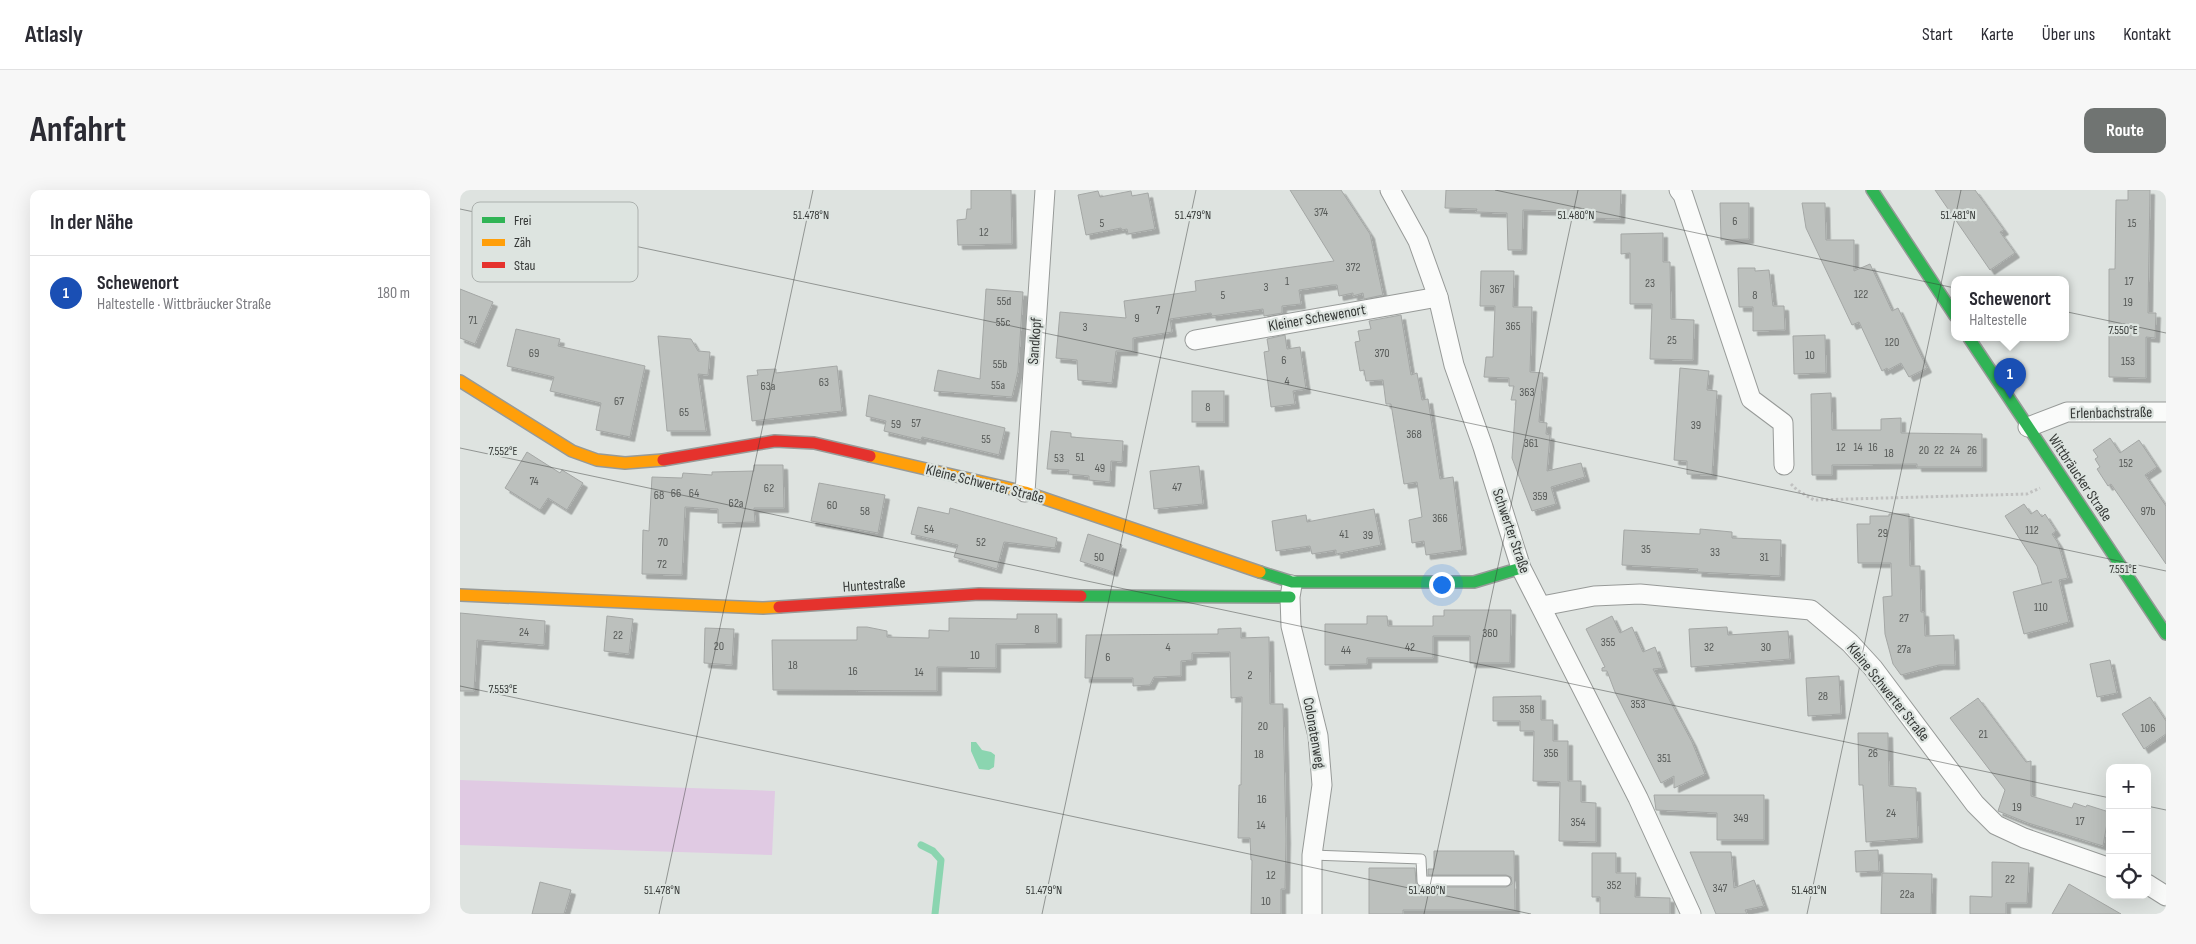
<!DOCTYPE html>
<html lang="de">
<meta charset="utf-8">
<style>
body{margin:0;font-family:"Sofia Sans Condensed",sans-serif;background:#f7f7f7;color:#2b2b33}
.controls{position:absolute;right:15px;bottom:15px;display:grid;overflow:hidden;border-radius:10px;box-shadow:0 5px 20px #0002}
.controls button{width:45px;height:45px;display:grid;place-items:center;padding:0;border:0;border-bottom:1px solid #e1e1e2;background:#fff;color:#2b2b33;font:25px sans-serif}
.you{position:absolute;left:981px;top:394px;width:18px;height:18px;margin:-12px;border:4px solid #fff;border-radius:50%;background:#1a73e8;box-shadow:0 0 0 8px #1a73e833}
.badge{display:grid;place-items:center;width:32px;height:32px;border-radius:50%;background:#707472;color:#fff;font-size:16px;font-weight:700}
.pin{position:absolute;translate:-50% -41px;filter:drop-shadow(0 1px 2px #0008)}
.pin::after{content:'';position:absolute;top:26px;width:18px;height:15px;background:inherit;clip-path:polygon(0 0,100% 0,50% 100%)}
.popup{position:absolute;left:1491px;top:86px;width:118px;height:65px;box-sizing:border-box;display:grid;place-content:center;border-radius:10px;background:#fff;filter:drop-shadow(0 1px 4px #0005);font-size:16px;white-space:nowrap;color:#7c7c81}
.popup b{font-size:19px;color:#2b2b33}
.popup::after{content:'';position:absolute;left:50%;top:100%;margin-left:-10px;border:10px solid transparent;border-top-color:#fff}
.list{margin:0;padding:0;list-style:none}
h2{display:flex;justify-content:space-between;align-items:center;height:65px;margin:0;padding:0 20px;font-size:21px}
h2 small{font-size:16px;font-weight:400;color:#7c7c81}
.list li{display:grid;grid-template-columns:32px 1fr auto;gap:15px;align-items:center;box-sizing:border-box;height:75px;padding:0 20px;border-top:1px solid #e1e1e2}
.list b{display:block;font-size:19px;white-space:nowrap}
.list p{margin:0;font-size:16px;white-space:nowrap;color:#7c7c81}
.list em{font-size:16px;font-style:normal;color:#7c7c81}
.icon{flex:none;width:28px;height:28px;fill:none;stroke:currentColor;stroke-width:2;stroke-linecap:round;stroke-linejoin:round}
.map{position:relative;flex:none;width:1706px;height:724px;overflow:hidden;border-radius:10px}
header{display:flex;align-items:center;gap:30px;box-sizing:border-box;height:70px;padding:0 25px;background:#fff;border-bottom:1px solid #e1e1e2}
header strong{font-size:24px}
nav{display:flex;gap:28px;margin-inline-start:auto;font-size:18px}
.intro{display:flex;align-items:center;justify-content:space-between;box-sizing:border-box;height:120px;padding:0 30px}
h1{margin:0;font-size:35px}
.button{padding:12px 22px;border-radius:10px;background:#707472;color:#fff;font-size:18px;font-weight:700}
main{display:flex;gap:30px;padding:0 30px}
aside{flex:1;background:#fff;border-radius:10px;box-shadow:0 5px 20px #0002}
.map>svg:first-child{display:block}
</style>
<header>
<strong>Atlasly</strong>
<nav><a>Start</a><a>Karte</a><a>Über uns</a><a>Kontakt</a></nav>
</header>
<div class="intro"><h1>Anfahrt</h1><a class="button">Route</a></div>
<main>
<aside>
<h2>In der Nähe<small></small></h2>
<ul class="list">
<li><span class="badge" style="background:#1a4fb4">1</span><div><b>Schewenort</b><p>Haltestelle · Wittbräucker Straße</p></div><em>180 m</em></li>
</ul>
</aside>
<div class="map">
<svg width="1706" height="724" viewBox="0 0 1706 724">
<defs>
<filter id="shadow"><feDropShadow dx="4.5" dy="4.5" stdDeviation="0" flood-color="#0004"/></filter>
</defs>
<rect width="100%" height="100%" fill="#dee3e0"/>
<polygon fill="#e0cae3" points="0,590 315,601 312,665 0,655"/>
<polygon fill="#8bd5b0" points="511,552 516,552 522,560 531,562 535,565 534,577 529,580 519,579 511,561"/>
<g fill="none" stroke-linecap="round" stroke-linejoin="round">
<polyline stroke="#8bd5b0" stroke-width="7" points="461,655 473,661 481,670 475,724"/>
</g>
<g fill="#bcc0bd" stroke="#a4a7a5" filter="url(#shadow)">
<polygon points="511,0 551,0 552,54 498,55 497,30 506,29 507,19 511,19"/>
<polygon points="830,0 881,0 910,44 923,105 904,109 903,103 893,106 893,103 879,106 877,95 872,95 839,100 841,114 822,116 822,123 804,126 803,119 752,126 751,123 710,129 712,142 673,148 673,161 656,161 652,193 618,190 617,170 596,168 600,122 666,128 664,111 736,101 735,91 874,71"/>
<polygon points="986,0 1161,0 1160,29 1129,28 1129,25 1098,24 1098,21 1063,20 1062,60 1048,60 1047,23 1016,22 1017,19 985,18"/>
<polygon points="1475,0 1515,0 1544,40 1540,42 1555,63 1530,80"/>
<polygon points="1668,0 1690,0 1688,123 1696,123 1695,148 1686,147 1686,188 1649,187 1649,79 1655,79 1656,10 1668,10"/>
<polygon points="638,1 640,7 671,1 672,6 688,3 695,39 668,44 667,39 662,40 661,38 626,45 618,5"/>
<polygon points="1260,13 1289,13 1289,49 1261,50"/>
<polygon points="1342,13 1365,13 1366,50 1394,50 1394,81 1410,74 1432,121 1438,118 1467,178 1449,187 1441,173 1428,180 1427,178 1422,181 1399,132 1392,135 1346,38"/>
<polygon points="1203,43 1203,72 1210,72 1211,129 1234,130 1233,170 1190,169 1192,114 1170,114 1170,63 1161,64 1161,44"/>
<polygon points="1278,78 1295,78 1295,81 1309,80 1313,116 1324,116 1325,140 1293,141 1293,117 1279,117"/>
<polygon points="1021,81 1054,81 1053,117 1072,117 1070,182 1083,183 1079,232 1087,233 1086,244 1090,245 1087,281 1121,273 1125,287 1091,297 1096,314 1072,321 1052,268 1056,210 1051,210 1054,196 1049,196 1049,188 1024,187 1026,167 1033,167 1035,116 1020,116"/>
<polygon points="0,99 33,112 15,154 0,148"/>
<polygon points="526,99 563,102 558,181 552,207 474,201 478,180 520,189"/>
<polygon points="941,125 951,185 957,183 962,210 968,209 980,289 993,287 1002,360 966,365 964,351 952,353 949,330 962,327 957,292 944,294 931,214 926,214 923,190 906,191 904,180 900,181 895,152 900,151 898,141 911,139 909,131"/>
<polygon points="56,139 100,149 98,156 185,176 170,247 136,240 141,213 90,201 94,187 47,176"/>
<polygon points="825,145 827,159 840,157 846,199 833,201 835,214 811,217 804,162 809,161 807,149"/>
<polygon points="1365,145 1366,183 1334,184 1333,146"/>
<polygon points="198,146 231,149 238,161 250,162 248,185 238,184 246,241 207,241"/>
<polygon points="377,176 382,221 292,231 287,186 298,185 297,180 316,179 316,183"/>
<polygon points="1220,178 1249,181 1247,200 1257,201 1252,285 1227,284 1227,271 1214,270"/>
<rect x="732" y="201" width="32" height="31"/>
<polygon points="1371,203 1372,240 1421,240 1421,229 1441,228 1441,243 1522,244 1522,277 1457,277 1457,274 1372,275 1372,285 1352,285 1351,204"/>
<polygon points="409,205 545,238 539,265 462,247 461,250 424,241 426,231 406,226"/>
<polygon points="591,241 611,243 611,247 663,251 662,272 651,271 650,292 629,290 629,286 608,284 609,280 587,279"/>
<polygon points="1650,248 1660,263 1679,250 1697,277 1685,285 1706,316 1706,374 1651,294 1648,296 1637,279 1640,277 1635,269 1638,267 1633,260"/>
<polygon points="67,262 100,283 102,280 123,293 107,320 88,308 80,320 45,298"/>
<polygon points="294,275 323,275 324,318 294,318 295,332 258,333 258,319 225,317 222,385 182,384 183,340 189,341 192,287 222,288 223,283 252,285 252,282 294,281"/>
<polygon points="739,276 743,314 694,319 690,281"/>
<polygon points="359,293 425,305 418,343 351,331"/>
<polygon points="1564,314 1571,324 1577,320 1582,327 1585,324 1596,341 1592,344 1598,353 1608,388 1599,390 1609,432 1564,444 1553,402 1592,392 1582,394 1577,376 1545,326"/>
<polygon points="458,317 489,324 490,318 597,348 595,358 544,352 537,379 494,367 498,355 451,344"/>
<polygon points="914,319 921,355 876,364 876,360 852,364 850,356 816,361 812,331 846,325 847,332"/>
<polygon points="1429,324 1449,324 1450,376 1460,376 1461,422 1464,422 1465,446 1494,445 1495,475 1479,475 1441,485 1433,474 1425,444 1423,407 1432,406 1431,373 1398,373 1397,334 1410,334 1410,326 1429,326"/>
<polygon points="1240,339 1272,342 1272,348 1321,350 1320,386 1237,382 1238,379 1162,375 1164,340 1240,344"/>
<polygon points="628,344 662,355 653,382 620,371"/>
<polygon points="984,420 1051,420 1050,473 1010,473 1010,446 973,446 973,468 907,468 907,474 865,475 865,434 907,434 907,426 927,426 928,436 973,436 973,426 984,426"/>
<polygon points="0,423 85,431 84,455 17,450 14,501 0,501"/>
<polygon points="557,424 597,424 597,453 536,454 536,478 477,477 477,501 313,500 312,450 397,450 397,437 407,437 427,441 427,447 469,448 469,440 489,441 489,428 557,429"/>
<polygon points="147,426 173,429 169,464 144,461"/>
<polygon points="1152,426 1160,443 1172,437 1183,462 1195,457 1203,478 1193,479 1232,552 1245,584 1214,598 1214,586 1201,593 1155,502 1147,481 1142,481 1142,478 1145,477 1126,439"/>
<polygon points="1267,437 1268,445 1328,441 1330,469 1231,477 1229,439"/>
<polygon points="245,438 274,439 272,475 244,473"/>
<polygon points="781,438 781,448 809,447 810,514 823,514 826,649 825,699 821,699 821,724 791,724 792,670 791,670 790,648 778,648 779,595 781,595 782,507 771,508 770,462 732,463 732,470 721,471 721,486 694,487 690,495 673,496 673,488 625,488 626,445 758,444 758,439"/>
<polygon points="1650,470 1657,503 1637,507 1630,474"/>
<polygon points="1379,486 1381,524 1348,526 1346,488"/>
<polygon points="1081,506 1081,530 1093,530 1093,551 1108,551 1108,591 1121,591 1121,612 1136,613 1136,652 1099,651 1100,592 1073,591 1074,541 1060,541 1060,531 1033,531 1033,507"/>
<polygon points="1690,507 1706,531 1706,544 1684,559 1662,524"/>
<polygon points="1518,508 1566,572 1571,571 1571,606 1612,618 1614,613 1626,617 1627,615 1649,622 1643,656 1568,633 1538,621 1545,600 1490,528"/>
<polygon points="1398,543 1428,543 1429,596 1456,598 1458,648 1406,652 1403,595 1399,595"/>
<polygon points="1194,605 1304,605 1304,650 1257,650 1257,623 1196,620"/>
<polygon points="1418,660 1419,681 1396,682 1395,661"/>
<polygon points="974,661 1054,661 1055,720 943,720 943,724 909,724 909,678 955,678 956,694 962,697 1046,697 1052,694 1051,687 1046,685 968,685 968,679 974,679"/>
<polygon points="1230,662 1271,662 1274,698 1294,690 1304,716 1285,720 1287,724 1256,724"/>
<polygon points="1132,663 1156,663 1156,683 1176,683 1175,707 1210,708 1210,724 1140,724 1140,707 1132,707"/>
<polygon points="1532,672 1569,673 1567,713 1546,713 1546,724 1510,724 1510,706 1532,707"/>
<polygon points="1422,683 1472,684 1471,724 1421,724"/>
<polygon points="80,692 111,700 104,724 72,724"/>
<polygon points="1609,694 1661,724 1592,724"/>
</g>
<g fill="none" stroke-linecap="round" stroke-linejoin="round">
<defs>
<polyline id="lane" points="852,665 961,669 962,691 1046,691"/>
<g id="street">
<polyline points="930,0 958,51 978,107 994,175 1023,257 1061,378 1178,608 1231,724"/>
<polyline points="1219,0 1223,5 1291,209 1323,233 1324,275"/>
<polyline points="735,150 978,107"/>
<polyline points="1568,237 1607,222 1706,222"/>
<polyline points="565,302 585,0"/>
<polyline points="832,395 830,407 831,436 858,546 862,595 852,665 852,724"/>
<polyline points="1082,416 1134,406 1180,404 1351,420 1390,453 1413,478 1515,614 1536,635 1564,648 1650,678"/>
<polyline points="1687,694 1706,706"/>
</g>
<g id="fast">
<polyline points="1412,0 1495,126"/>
<polyline points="1509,148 1706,444"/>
<polyline points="800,382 832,392 1014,392 1061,378"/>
<polyline points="621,406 830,407"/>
</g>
<g id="slow">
<polyline points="0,191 112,261 137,270 165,273 203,270"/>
<polyline points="410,266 565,302 800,382"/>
<polyline points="0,405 303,418 319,417"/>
</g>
<g id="jam">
<polyline points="203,270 315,251 354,253 410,266"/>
<polyline points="319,417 519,404 621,406"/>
</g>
</defs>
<use href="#lane" stroke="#979a98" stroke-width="11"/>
<use href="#street" stroke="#979a98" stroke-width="21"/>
<use href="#fast" stroke="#979a98" stroke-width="14"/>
<use href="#slow" stroke="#979a98" stroke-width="14"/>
<use href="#jam" stroke="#979a98" stroke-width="14"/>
<polyline stroke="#c0c1c0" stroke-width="3" stroke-dasharray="2.5 2.5" stroke-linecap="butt" points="1331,294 1337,300 1354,310 1567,304 1580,298"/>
<use href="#lane" stroke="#fafbfa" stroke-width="9"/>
<use href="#street" stroke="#fafbfa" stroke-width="19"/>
<use href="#fast" stroke="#30b455" stroke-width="11"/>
<use href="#slow" stroke="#ff9f0a" stroke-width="11"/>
<use href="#jam" stroke="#e5322d" stroke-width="11"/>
</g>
<path fill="none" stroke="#353836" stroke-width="1" stroke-opacity="0.45" d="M1035 0 1706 143M0 19 1706 381M0 258 1650 608M0 496 1071 724M1687 616 1706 620M199 724 353 0M582 724 736 0M964 724 1118 0M1347 724 1501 0"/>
<g text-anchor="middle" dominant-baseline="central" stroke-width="4.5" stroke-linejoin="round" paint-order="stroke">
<g font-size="12" fill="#575a58">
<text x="861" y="22">374</text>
<text x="1275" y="31">6</text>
<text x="642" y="33">5</text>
<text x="1672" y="33">15</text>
<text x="524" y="42">12</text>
<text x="893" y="77">372</text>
<text x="827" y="91">1</text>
<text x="1669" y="91">17</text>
<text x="1190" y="93">23</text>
<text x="806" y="97">3</text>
<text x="1037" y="99">367</text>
<text x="1401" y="104">122</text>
<text x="763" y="105">5</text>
<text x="1295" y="105">8</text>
<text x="544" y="111">55d</text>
<text x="1668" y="112">19</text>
<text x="698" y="120">7</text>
<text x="677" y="128">9</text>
<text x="13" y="130">71</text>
<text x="543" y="132">55c</text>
<text x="1053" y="136">365</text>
<text x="625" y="137">3</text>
<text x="1212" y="150">25</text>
<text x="1432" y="152">120</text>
<text x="74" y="163">69</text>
<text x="922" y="163">370</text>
<text x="1350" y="165">10</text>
<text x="824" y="170">6</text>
<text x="1668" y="171">153</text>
<text x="540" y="174">55b</text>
<text x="827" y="191">4</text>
<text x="364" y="192">63</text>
<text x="538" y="195">55a</text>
<text x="308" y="196">63a</text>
<text x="1067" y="202">363</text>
<text x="159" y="211">67</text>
<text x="748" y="217">8</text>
<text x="224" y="222">65</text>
<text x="456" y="233">57</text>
<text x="436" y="234">59</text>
<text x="1236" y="235">39</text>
<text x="954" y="244">368</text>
<text x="526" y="249">55</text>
<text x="1071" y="253">361</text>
<text x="1381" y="257">12</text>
<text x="1398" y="257">14</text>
<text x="1413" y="257">16</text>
<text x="1464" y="260">20</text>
<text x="1479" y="260">22</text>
<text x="1495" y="260">24</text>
<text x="1512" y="260">26</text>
<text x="1429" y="263">18</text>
<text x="620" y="267">51</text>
<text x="599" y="268">53</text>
<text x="1666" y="273">152</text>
<text x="640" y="278">49</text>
<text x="74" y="291">74</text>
<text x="717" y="297">47</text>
<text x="309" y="298">62</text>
<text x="216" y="303">66</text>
<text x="234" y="303">64</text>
<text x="199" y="305">68</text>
<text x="1080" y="306">359</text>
<text x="276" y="313">62a</text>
<text x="372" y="315">60</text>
<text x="405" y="321">58</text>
<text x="1688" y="321">97b</text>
<text x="980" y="328">366</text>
<text x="469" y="339">54</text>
<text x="1572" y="340">112</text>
<text x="1423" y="343">29</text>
<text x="884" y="344">41</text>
<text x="908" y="345">39</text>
<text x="203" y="352">70</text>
<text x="521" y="352">52</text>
<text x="1186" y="359">35</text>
<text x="1255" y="362">33</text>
<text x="639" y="367">50</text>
<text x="1304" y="367">31</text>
<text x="202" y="374">72</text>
<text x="1581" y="417">110</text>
<text x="1444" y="428">27</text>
<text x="577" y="439">8</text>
<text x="64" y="442">24</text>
<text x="1030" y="443">360</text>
<text x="158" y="445">22</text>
<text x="1148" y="452">355</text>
<text x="259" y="456">20</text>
<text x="708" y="457">4</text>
<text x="950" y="457">42</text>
<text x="1249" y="457">32</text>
<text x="1306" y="457">30</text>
<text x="1444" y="459">27a</text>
<text x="886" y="460">44</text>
<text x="515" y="465">10</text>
<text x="648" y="467">6</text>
<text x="333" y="475">18</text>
<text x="393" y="481">16</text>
<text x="459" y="482">14</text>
<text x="790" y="485">2</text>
<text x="1363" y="506">28</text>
<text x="1178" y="514">353</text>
<text x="1067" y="519">358</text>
<text x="803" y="536">20</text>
<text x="1688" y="538">106</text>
<text x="1523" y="544">21</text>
<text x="1091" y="563">356</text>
<text x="1413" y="563">26</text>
<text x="799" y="564">18</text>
<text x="1204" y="568">351</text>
<text x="802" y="609">16</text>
<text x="1557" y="617">19</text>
<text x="1431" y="623">24</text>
<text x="1281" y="628">349</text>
<text x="1620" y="631">17</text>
<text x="1118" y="632">354</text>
<text x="801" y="635">14</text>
<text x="811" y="685">12</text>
<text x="1550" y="689">22</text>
<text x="1154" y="695">352</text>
<text x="1260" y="698">347</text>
<text x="1447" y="704">22a</text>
<text x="806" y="711">10</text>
</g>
<g font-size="15" fill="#353836" stroke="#dde4e0">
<text transform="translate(857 128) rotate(-10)">Kleiner Schewenort</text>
<text transform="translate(575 151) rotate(-86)">Sandkopf</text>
<text transform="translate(1651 223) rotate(-1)">Erlenbachstraße</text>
<text transform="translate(1620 288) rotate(56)">Wittbräucker Straße</text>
<text transform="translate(525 294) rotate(14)">Kleine Schwerter Straße</text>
<text transform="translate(1051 341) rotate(71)">Schwerter Straße</text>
<text transform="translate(414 395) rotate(-4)">Huntestraße</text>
<text transform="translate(1428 502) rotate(51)">Kleine Schwerter Straße</text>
<text transform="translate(854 543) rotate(80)">Colonatenweg</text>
</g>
</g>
<rect x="12" y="12" width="166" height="80" rx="8" fill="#dde4e0" stroke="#abb0ad" stroke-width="1"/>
<rect x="22" y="27" width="23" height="6" fill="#30b455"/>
<rect x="22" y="49" width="23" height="7" fill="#ff9f0a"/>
<rect x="22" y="72" width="23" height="6" fill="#e5322d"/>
<g font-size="14" fill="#353836">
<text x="54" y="35">Frei</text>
<text x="54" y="57">Zäh</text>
<text x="54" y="80">Stau</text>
</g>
<g font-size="12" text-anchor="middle" fill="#353836" stroke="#dde4e0" stroke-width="4.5" stroke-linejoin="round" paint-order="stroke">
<text x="351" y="29">51.478°N</text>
<text x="733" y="29">51.479°N</text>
<text x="1116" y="29">51.480°N</text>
<text x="1498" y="29">51.481°N</text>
<text x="1663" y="144">7.550°E</text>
<text x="43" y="265">7.552°E</text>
<text x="1663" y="383">7.551°E</text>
<text x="43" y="503">7.553°E</text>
<text x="202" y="704">51.478°N</text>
<text x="584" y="704">51.479°N</text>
<text x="967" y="704">51.480°N</text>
<text x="1349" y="704">51.481°N</text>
</g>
</svg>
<div class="controls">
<button>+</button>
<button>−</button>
<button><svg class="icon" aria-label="locate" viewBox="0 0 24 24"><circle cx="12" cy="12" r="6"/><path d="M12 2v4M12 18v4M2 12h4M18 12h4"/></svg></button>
</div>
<div class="you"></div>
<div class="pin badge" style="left:1550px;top:209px;background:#1a4fb4">1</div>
<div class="popup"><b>Schewenort</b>Haltestelle</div>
</div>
</main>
